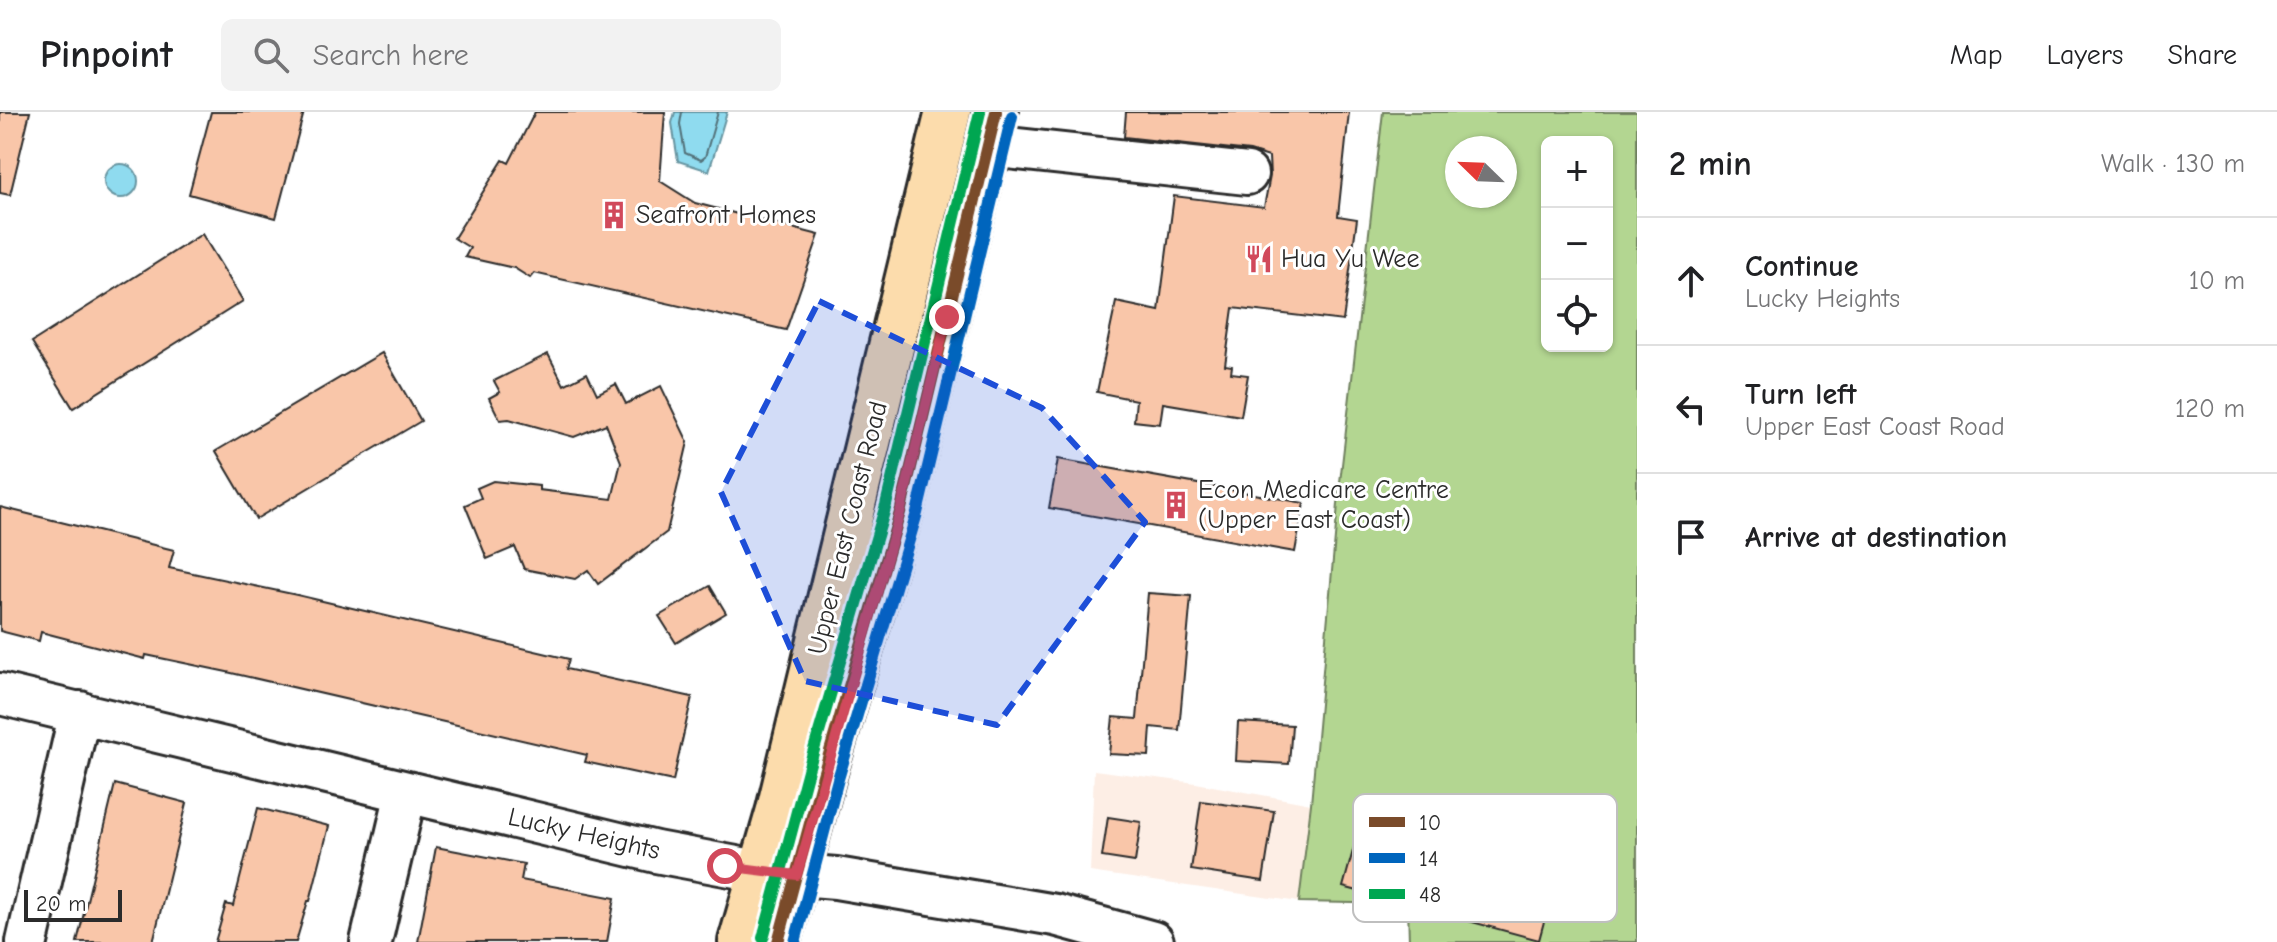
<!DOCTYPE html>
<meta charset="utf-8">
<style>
body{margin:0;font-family:"Comic Neue",sans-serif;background:#f2f2f2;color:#202124}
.controls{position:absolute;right:24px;top:24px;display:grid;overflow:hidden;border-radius:12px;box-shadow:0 2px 6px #0004}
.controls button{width:72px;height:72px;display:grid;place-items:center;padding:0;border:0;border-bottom:2px solid #e0e0e0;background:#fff;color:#202124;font:40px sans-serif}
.compass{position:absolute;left:1445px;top:24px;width:72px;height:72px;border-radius:50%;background:#fff;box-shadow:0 2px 6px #0004;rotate:293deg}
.scale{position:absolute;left:24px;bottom:20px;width:98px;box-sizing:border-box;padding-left:8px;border:4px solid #2b2b2b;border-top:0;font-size:22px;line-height:28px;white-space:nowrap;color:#2b2b2b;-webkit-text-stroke:6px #fff;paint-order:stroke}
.stop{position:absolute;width:24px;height:24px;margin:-18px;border:6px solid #d1495b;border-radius:50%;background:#fff}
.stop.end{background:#d1495b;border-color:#fff;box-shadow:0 2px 8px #0008}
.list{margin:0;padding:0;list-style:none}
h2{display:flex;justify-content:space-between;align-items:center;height:104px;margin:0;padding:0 32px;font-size:34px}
h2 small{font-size:26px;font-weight:400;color:#757577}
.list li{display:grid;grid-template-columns:52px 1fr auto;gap:24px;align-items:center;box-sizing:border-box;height:128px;padding:0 32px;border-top:2px solid #e0e0e0}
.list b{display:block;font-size:30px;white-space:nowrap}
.list p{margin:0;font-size:26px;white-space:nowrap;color:#757577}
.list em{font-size:26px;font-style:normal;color:#757577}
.icon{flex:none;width:44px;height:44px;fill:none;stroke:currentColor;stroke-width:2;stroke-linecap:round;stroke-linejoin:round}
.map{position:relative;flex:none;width:1637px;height:830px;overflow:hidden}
header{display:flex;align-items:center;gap:48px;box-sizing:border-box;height:112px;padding:0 40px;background:#fff;border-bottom:2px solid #e0e0e0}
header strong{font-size:38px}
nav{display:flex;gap:44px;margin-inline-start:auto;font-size:28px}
.search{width:560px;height:72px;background:#f2f2f2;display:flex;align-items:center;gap:20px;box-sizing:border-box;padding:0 28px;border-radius:12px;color:#757577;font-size:30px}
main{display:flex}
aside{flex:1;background:#fff}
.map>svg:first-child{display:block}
</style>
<header>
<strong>Pinpoint</strong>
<div class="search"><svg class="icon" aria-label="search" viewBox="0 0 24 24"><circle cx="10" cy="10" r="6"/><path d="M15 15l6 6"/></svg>Search here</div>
<nav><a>Map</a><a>Layers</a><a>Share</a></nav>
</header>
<main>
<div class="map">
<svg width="1637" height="830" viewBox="0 0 1637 830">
<rect width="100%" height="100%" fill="#fff"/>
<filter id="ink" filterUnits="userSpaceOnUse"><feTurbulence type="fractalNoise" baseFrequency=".0125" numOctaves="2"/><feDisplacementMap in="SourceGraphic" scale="16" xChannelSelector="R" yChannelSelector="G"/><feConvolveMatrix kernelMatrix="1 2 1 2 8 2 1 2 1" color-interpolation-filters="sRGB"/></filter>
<g filter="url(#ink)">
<polygon fill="#fdeee5" points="1094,658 1196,671 1311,692 1299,790 1090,760"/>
<path fill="#b3d691" stroke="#6f805e" stroke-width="2" fill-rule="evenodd" d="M1383 0H1637V830H1409L1408 792 1299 790 1311 692 1340 370ZM1547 30H1607V234H1547ZM1457 36H1505V84H1457Z"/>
<g fill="#8fdbef" stroke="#6795a1" stroke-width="2">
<polygon points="675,0 727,0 709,59 678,49 672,11"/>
<circle cx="121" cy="69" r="17"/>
</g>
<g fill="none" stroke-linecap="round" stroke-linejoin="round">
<polyline stroke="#537179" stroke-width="2" points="682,0 680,12 685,41 701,48 705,45 718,0"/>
</g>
<g fill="#f9c6a9" stroke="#2b2b2b" stroke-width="2">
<polygon points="0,0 30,0 10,83 0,81"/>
<polygon points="211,0 304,0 276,106 189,82"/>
<polygon points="535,0 665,0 660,69 695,91 819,123 786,218 534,161 530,166 514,156 465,145 470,136 454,126 503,48 509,51"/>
<polygon points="1126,0 1349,0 1338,104 1357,107 1343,209 1233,196 1225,253 1232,254 1231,261 1248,263 1241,304 1163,291 1160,312 1134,309 1136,288 1097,280 1116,190 1159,199 1174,84 1264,95 1270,64 1269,45 1250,39 1124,25"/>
<polygon points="202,122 243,189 73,296 32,230"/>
<polygon points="382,241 421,309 256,407 216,339"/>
<polygon points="548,242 564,273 587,261 597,282 616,272 626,292 661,274 688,330 667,420 598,472 588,458 575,467 524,457 515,435 487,447 465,393 481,386 477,376 493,369 539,374 539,378 612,387 621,350 606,312 574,325 509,307 500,308 489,286 500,280 494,269"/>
<polygon points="1058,347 1304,391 1295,440 1049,396"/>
<polygon points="0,395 174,438 169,456 297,483 569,547 566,557 692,585 673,669 585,650 587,643 227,560 146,543 145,547 41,520 39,529 0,519"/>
<polygon points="710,474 726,501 676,531 659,504"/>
<polygon points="1148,481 1191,484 1179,618 1151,615 1149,644 1109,642 1113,605 1137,607"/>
<polygon points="1238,610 1292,613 1289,652 1236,649"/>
<polygon points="115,672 187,691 153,830 77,830"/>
<polygon points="1201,689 1274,699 1263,769 1191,758"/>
<polygon points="258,696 329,714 310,789 308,789 296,830 215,830 226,792 233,794"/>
<polygon points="1108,705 1141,710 1135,750 1102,745"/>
<polygon points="1359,717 1555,769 1539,828 1343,775"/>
<polygon points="436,735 524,752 521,768 615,786 607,830 418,830"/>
</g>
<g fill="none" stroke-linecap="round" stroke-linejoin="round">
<defs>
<g id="minor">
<polyline points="989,34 1247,62"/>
<polyline points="0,582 656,740 763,760 836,766 1055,803 1153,830"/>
<polyline points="27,830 80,600"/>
<polyline points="371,830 406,681"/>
</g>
<g id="major">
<polyline points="741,830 779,698 948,0"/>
<polyline points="778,830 823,663 901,397 996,0"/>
</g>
</defs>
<use href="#minor" stroke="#2b2b2b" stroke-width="46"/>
<use href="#major" stroke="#2b2b2b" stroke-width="50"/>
<use href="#minor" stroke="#fff" stroke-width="40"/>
<use href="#major" stroke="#fcdcac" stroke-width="44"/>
<defs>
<polyline id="bus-1" points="778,830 823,663 901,397 996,0"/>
<polyline id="bus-2" points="795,830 838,667 917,401 1012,4"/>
<polyline id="bus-3" points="763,826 808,658 886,393 980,0"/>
</defs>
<use href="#bus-1" stroke="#fff" stroke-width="18"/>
<use href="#bus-2" stroke="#fff" stroke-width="18"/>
<use href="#bus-3" stroke="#fff" stroke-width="18"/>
<use href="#bus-1" stroke="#7a4b2a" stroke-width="12"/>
<use href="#bus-2" stroke="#0065bd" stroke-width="12"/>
<use href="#bus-3" stroke="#00a651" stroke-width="12"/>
</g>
</g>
<g fill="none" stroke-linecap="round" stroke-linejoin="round" filter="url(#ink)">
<polyline stroke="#d1495b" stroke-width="10" points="725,754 797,763 901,397 947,205"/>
</g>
<path fill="#1d4ed8" fill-opacity="0.2" stroke="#1d4ed8" stroke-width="6" stroke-dasharray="16 10" stroke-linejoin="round" d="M819 189 1042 296 1145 410 997 613 805 569 721 380Z"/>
<defs>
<symbol id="building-bare" viewBox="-9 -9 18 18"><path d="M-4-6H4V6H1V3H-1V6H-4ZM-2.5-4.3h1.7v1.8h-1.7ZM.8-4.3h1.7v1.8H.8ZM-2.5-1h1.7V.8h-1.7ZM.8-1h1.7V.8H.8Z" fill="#d1495b" stroke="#fff" stroke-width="2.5" paint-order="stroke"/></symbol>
<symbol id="restaurant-bare" viewBox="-9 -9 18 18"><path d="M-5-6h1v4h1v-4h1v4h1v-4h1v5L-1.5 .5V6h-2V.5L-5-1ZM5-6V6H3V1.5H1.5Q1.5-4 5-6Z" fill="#d1495b" stroke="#fff" stroke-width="2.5" paint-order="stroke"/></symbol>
</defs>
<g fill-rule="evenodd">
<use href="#building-bare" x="594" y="83" width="40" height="40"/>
<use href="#restaurant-bare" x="1239" y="127" width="40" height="40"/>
<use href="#building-bare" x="1156" y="373" width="40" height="40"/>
</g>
<g text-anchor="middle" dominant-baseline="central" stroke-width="6" stroke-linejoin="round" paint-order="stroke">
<g font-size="26" fill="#2b2b2b" stroke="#fff" text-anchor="start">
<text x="636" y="103">Seafront Homes</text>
<text x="1281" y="147">Hua Yu Wee</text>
<text x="1198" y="378">Econ Medicare Centre<tspan x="1198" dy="30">(Upper East Coast)</tspan></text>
</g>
<g font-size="26" fill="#2b2b2b" stroke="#fff">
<text transform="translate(848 416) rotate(-76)">Upper East Coast Road</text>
<text transform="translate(584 722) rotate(13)">Lucky Heights</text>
</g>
</g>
<rect x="1353" y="682" width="264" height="128" rx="12" fill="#fff" stroke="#bfbfbf" stroke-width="2"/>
<rect x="1369" y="705" width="36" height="10" fill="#7a4b2a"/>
<rect x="1369" y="741" width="36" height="10" fill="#0065bd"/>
<rect x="1369" y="777" width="36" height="10" fill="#00a651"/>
<g font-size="22" fill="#2b2b2b">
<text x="1419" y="718">10</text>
<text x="1419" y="754">14</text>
<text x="1419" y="790">48</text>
</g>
</svg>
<div class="controls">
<button>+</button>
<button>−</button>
<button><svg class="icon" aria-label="locate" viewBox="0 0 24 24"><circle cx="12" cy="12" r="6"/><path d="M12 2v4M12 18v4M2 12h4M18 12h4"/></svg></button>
</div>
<svg class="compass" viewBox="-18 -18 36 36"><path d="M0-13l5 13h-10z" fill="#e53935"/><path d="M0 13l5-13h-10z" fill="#757577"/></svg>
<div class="scale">20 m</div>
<div class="stop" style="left:725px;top:754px"></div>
<div class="stop end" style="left:947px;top:205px"></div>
</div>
<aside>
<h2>2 min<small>Walk · 130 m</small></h2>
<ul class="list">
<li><svg class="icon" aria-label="ahead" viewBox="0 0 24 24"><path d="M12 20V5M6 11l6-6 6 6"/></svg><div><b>Continue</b><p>Lucky Heights</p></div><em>10 m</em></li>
<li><svg class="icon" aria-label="left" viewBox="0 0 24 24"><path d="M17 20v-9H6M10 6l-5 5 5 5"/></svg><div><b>Turn left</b><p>Upper East Coast Road</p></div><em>120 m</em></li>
<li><svg class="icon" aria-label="arrive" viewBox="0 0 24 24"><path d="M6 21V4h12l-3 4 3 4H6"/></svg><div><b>Arrive at destination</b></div></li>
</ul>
</aside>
</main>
